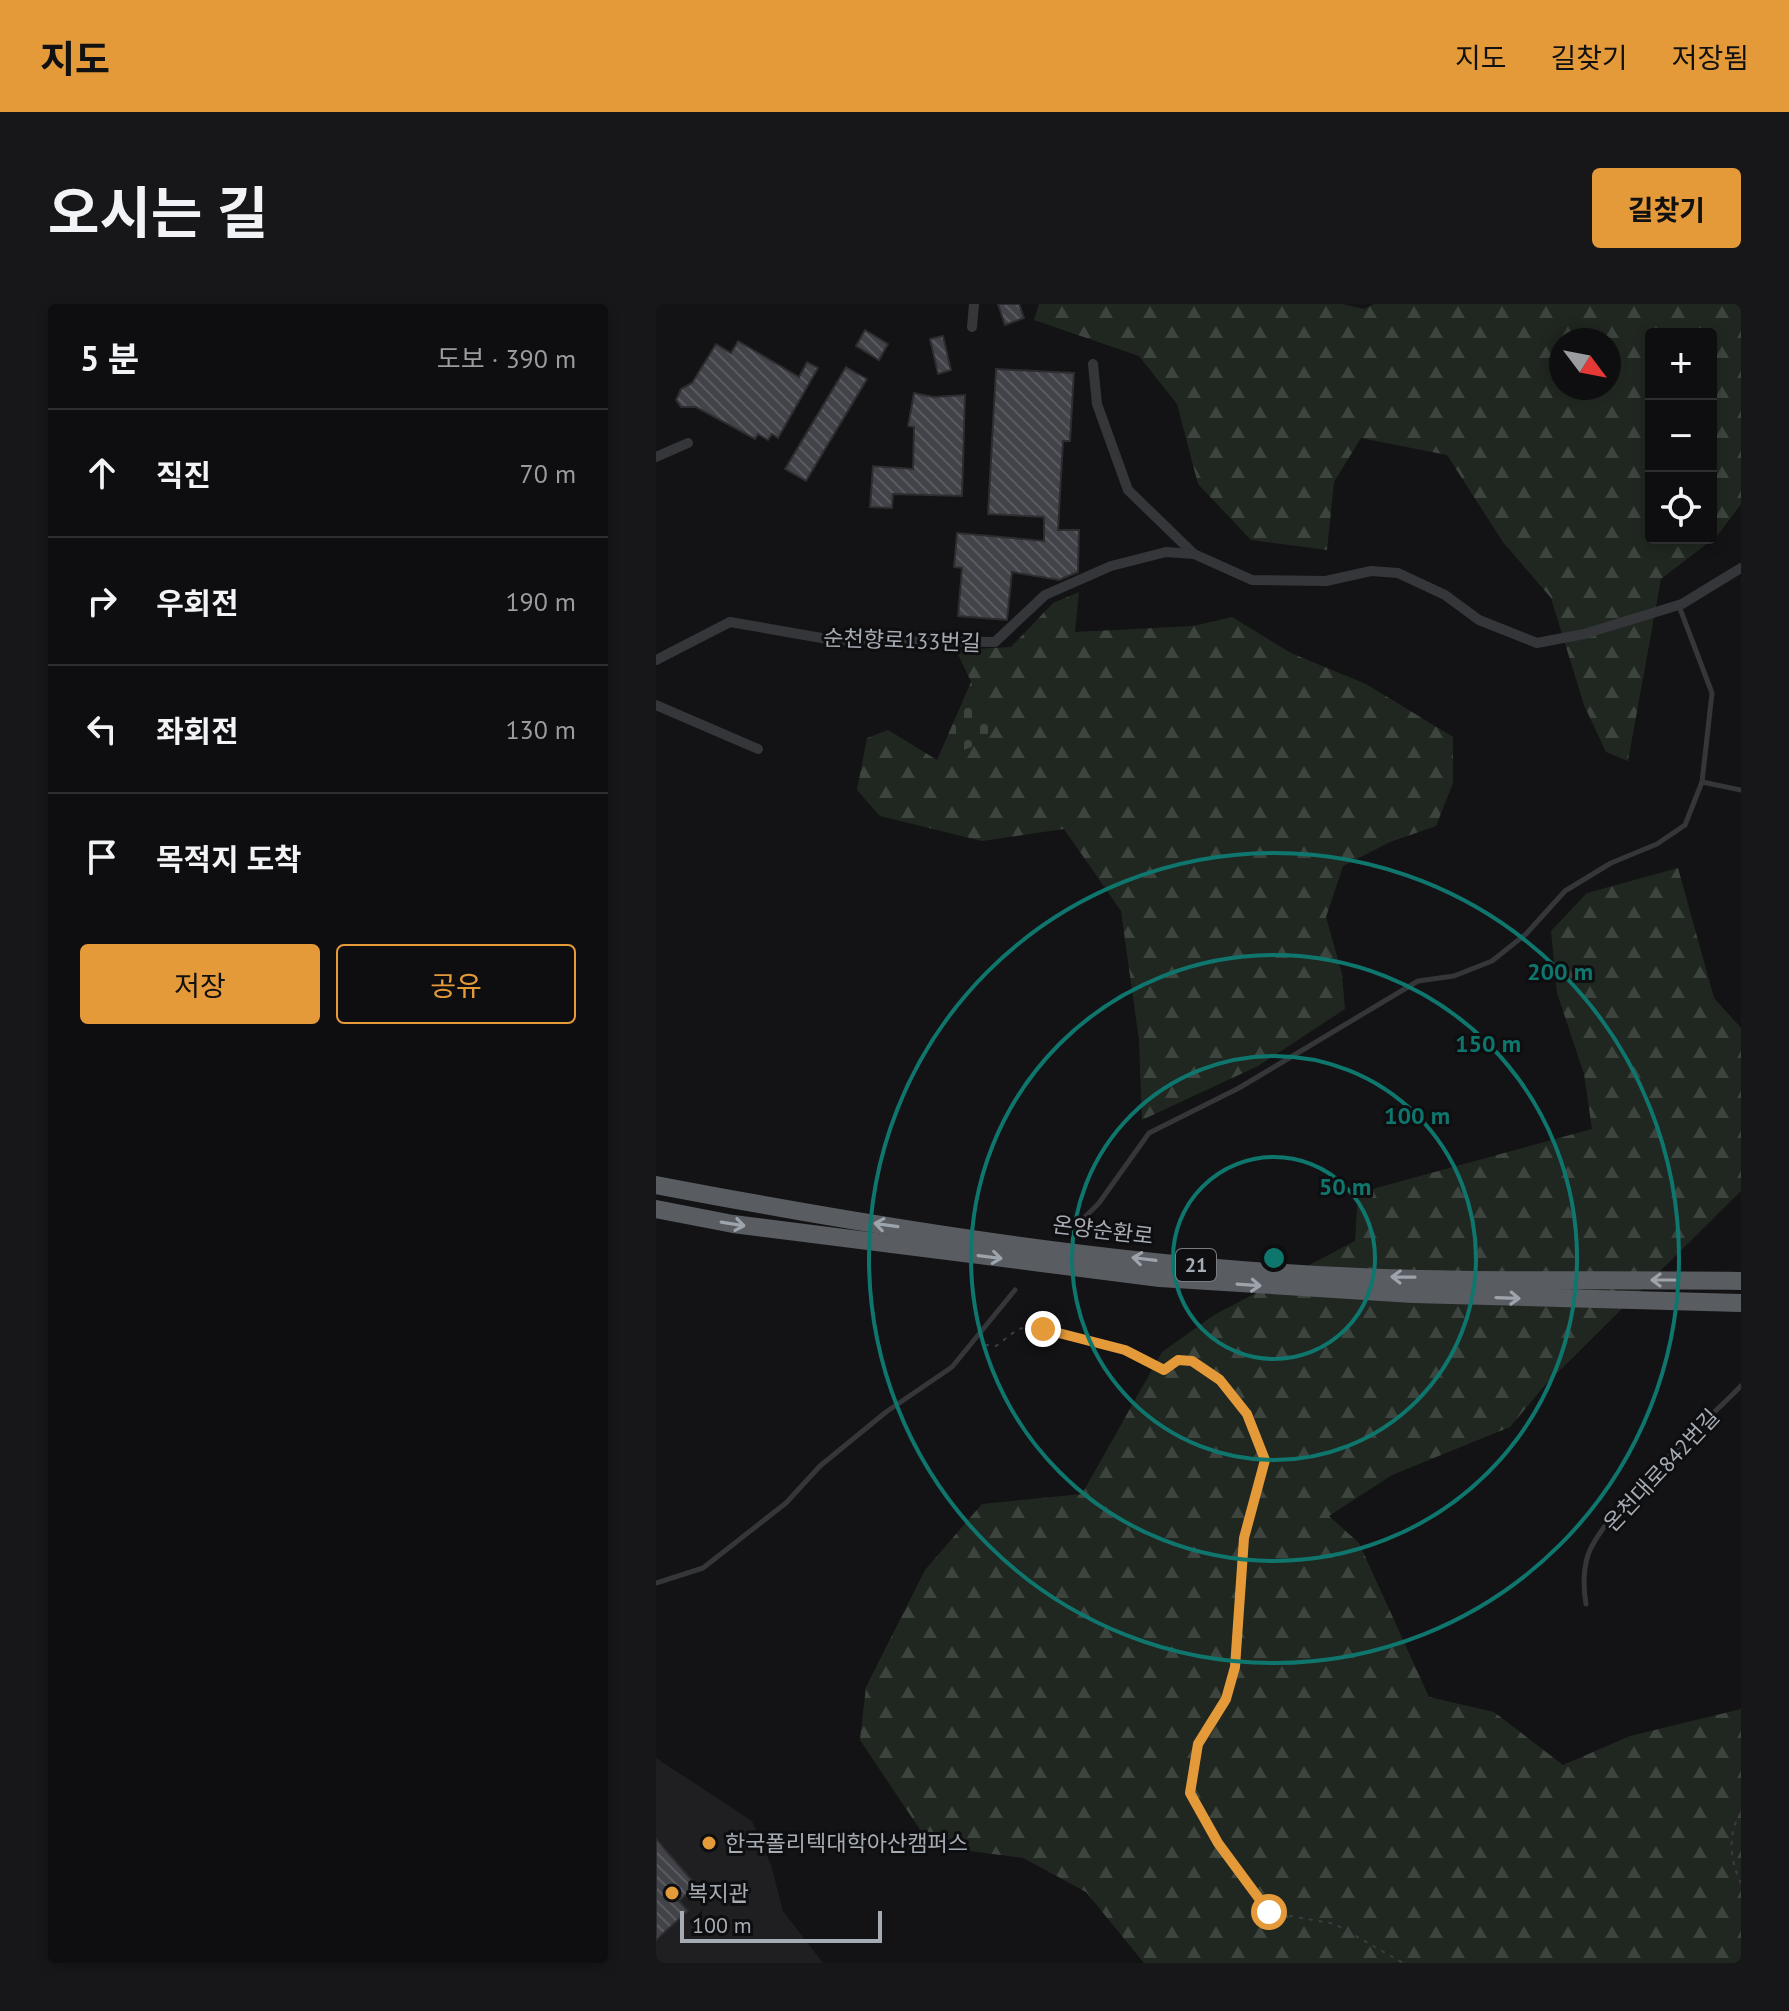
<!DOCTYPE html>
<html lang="ko">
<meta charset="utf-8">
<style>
body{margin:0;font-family:"PT Sans","Noto Sans KR",sans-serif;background:#171719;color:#f1f3f6}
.controls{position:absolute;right:24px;top:24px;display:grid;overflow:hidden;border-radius:8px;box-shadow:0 4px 12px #0003}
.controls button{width:72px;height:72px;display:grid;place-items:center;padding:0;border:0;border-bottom:2px solid #2e2e30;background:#0e0e10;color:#f1f3f6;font:40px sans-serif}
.compass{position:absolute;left:893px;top:24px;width:72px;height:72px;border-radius:50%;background:#0e0e10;box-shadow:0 4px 12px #0003;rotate:122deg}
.scale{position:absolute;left:24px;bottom:20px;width:202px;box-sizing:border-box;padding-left:8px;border:4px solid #a6acb4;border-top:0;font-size:22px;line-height:28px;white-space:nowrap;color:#a6acb4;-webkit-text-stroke:6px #0e0e10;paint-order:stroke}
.stop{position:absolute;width:24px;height:24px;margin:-18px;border:6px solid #e59a3a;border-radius:50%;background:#fff}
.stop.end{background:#e59a3a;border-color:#fff;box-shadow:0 2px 8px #0008}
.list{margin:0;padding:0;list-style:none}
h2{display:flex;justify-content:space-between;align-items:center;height:104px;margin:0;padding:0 32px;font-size:34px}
h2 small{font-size:26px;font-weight:400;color:#9b9c9f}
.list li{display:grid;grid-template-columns:52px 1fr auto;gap:24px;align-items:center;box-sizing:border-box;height:128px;padding:0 32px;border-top:2px solid #2e2e30}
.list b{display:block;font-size:30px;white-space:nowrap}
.list em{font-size:26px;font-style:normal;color:#9b9c9f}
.actions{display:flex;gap:16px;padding:24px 32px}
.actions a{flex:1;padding:18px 0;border:2px solid #e59a3a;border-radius:8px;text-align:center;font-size:28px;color:#e59a3a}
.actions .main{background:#e59a3a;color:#111}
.icon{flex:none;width:44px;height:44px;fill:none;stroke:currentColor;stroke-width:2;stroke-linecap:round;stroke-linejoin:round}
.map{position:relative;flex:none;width:1085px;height:1659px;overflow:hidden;border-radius:8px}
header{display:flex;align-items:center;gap:48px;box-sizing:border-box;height:112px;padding:0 40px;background:#e59a3a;color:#111}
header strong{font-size:38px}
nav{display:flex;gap:44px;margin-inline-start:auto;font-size:28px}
.intro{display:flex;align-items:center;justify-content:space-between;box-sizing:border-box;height:192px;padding:0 48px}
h1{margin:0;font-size:56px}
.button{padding:20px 36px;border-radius:8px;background:#e59a3a;color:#111;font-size:28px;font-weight:700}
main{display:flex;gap:48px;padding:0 48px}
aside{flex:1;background:#0e0e10;border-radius:8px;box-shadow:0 4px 12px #0003}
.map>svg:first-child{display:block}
</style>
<header>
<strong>지도</strong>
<nav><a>지도</a><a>길찾기</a><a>저장됨</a></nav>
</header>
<div class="intro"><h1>오시는 길</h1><a class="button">길찾기</a></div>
<main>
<aside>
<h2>5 분<small>도보 · 390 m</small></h2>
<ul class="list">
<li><svg class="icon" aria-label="ahead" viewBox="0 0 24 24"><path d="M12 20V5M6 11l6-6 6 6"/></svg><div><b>직진</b></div><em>70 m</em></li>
<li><svg class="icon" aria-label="right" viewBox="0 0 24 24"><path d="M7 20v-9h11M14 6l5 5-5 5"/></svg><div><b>우회전</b></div><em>190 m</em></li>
<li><svg class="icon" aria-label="left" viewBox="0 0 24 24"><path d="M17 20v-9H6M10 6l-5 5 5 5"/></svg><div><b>좌회전</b></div><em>130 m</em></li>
<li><svg class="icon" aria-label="arrive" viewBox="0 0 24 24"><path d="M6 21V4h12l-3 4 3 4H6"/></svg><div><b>목적지 도착</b></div></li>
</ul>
<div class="actions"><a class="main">저장</a><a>공유</a></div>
</aside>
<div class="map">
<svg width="1085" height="1659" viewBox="0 0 1085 1659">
<defs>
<pattern id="forest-firs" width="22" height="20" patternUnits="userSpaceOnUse" patternTransform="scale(2)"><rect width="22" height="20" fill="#202720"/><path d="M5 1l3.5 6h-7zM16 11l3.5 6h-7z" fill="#3d443e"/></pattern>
<pattern id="cemetery-stones" width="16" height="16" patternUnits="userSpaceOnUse" patternTransform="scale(2)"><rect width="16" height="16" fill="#202720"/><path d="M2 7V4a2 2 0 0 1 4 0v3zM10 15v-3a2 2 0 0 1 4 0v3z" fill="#3d443e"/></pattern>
<pattern id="building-back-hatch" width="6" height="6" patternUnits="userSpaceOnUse" patternTransform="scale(2)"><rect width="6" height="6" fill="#424348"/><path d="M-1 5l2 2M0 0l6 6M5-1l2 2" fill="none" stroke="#5a5b60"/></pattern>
</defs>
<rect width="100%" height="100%" fill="#131315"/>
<polygon fill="#1f1f21" points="0,1454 96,1517 115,1561 127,1607 167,1659 0,1659"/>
<g fill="url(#forest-firs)" fill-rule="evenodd">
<path d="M383 0H686L708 5 718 0H1085V200L1061 232 1005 275 972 457 950 448 928 401 895 294 847 238 791 151 705 134 678 178 671 246 595 236 542 180 521 100 483 52 378 16ZM995 30H1055V234H995ZM905 36H953V84H905Z"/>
<polygon points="423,288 419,328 537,322 576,313 635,349 710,380 797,433 797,479 780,522 734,538 687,562 670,613 686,670 689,705 602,762 486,816 483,736 465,607 408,525 326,537 224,512 201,486 211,434 232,426 281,456 337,424 300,346 355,343 397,299"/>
<polygon points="1022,564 1058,694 1085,724 1085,887 890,1080 854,1123 736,1171 673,1212 703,1239 773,1393 838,1408 907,1461 974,1432 1085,1405 1085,1659 488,1659 430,1588 367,1554 275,1542 204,1436 210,1383 269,1266 326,1200 426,1190 506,1048 558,1011 699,937 702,889 936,825 928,770 901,689 895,627 931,589"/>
</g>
<polygon fill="url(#cemetery-stones)" points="315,378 337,424 321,441 281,456"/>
<g fill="url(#building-back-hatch)" stroke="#2d2d30" stroke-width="2">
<polygon points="342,0 363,0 368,14 349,21"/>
<polygon points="209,26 232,40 223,56 200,42"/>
<polygon points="287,32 295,66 282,70 274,35"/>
<polygon points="82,37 143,73 151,58 162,64 122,134 116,130 112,136 102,130 99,135 40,103 25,103 20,96 25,85 36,79 60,40 75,49"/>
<polygon points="190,63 211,75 150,177 129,165"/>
<polygon points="340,65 418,69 414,137 407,137 402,226 423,226 422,268 403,276 356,268 351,316 302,312 306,264 298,263 301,229 388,237 388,213 332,210"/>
<polygon points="258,89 277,93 309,91 306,192 237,190 236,204 214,203 217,162 257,165 258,123 252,122"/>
<polygon points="0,1535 41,1582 23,1597 32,1607 0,1636"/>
</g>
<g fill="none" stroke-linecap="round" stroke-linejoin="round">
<g stroke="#3a3d40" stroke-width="2" stroke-dasharray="4 6" stroke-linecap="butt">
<polyline points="329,1041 340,1042 362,1025 376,1023 469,1046 508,1066 522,1056 536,1057 564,1076 591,1110 609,1156 588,1234 579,1363 570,1395 542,1440 534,1489 562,1539 613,1608 679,1620 747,1659"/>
<path d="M1085 1509C1071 1528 1074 1557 1085 1579"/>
</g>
<g stroke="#343639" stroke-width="5">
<polyline points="1046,478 1085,486"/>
<polyline points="417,925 443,899 493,829 583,784 762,677 798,672 836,657 870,630 909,587 955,559 1001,540 1029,521 1046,478 1056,389 1023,302"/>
<polyline points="0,1279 47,1264 130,1199 164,1162 230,1108 296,1063 359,986"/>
<path d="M930 1300C927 1284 927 1261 934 1246 956 1199 1046 1122 1085 1082"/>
</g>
<g stroke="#343639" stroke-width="10">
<polyline points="316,23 318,0"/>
<polyline points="437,60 441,100 472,186 538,250"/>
<polyline points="0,153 32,139"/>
<polyline points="0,356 74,318 177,336 339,338 389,291 455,262 510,248 538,250 596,276 670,277 715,267 742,269 789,291 823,316 881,339 928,330 1026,300 1085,264"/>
<polyline points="0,401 102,445"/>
</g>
<g stroke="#595c61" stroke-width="18">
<path d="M0 881C215 922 442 959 661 971 802 979 944 975 1085 977"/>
<polyline points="0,905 77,920 504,974 757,990 1085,999"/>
</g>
</g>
<defs><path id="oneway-shaft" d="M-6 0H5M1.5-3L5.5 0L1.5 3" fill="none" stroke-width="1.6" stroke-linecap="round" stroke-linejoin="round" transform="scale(2)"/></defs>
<g stroke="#9ea4ac">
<use href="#oneway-shaft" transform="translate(77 920) rotate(9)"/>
<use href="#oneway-shaft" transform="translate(230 921) rotate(-172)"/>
<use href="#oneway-shaft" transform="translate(334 953) rotate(7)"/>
<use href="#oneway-shaft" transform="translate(488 955) rotate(-173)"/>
<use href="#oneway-shaft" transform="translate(747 973) rotate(-179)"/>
<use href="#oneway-shaft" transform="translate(1007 976) rotate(-180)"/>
<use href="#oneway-shaft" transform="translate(593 981) rotate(4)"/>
<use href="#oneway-shaft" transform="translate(852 994) rotate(2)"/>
</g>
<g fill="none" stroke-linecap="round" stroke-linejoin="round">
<polyline stroke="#e59a3a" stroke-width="10" points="387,1025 469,1046 508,1066 522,1056 536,1057 564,1076 591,1110 609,1156 588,1234 579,1363 570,1395 542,1440 534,1489 562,1539 613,1608"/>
</g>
<g fill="none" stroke="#0f766e" stroke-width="4">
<circle cx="618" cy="954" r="101"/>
<circle cx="618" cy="954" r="202"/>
<circle cx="618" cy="954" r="303"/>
<circle cx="618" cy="954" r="405"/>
</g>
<g fill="#e59a3a" stroke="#0e0e10" stroke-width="3">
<circle cx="53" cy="1539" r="8"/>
<circle cx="16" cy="1589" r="8"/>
</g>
<g text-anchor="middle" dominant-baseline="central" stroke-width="6" stroke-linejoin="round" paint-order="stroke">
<rect fill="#0e0e10" stroke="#787d83" stroke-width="2" x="520" y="945" width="40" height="32" rx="6"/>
<g font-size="20" font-weight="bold" fill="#a6acb4">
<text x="540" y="961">21</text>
</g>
<g font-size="22" fill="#a6acb4" stroke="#0e0e10">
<text transform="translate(246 336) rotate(2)">순천향로133번길</text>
<text transform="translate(447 926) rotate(7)">온양순환로</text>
<text transform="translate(1005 1166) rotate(-47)">온천대로842번길</text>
</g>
<g font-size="22" fill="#a6acb4" stroke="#0e0e10" text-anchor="start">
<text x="69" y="1539">한국폴리텍대학아산캠퍼스</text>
<text x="32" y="1589">복지관</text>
</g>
</g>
<circle cx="618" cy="954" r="12" fill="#0f766e" stroke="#0e0e10" stroke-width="4"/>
<g font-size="24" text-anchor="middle" font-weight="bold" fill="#0f766e" stroke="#0e0e10" stroke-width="6" stroke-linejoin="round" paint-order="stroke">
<text x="904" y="676">200 m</text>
<text x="832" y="748">150 m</text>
<text x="761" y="820">100 m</text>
<text x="689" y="891">50 m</text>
</g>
</svg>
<div class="controls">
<button>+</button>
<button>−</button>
<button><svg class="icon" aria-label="locate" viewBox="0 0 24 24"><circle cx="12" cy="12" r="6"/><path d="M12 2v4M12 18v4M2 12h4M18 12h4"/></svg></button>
</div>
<svg class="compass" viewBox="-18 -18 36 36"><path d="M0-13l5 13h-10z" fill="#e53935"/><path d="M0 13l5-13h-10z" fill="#9b9c9f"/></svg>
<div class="scale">100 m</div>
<div class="stop" style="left:613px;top:1608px"></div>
<div class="stop end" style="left:387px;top:1025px"></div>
</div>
</main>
